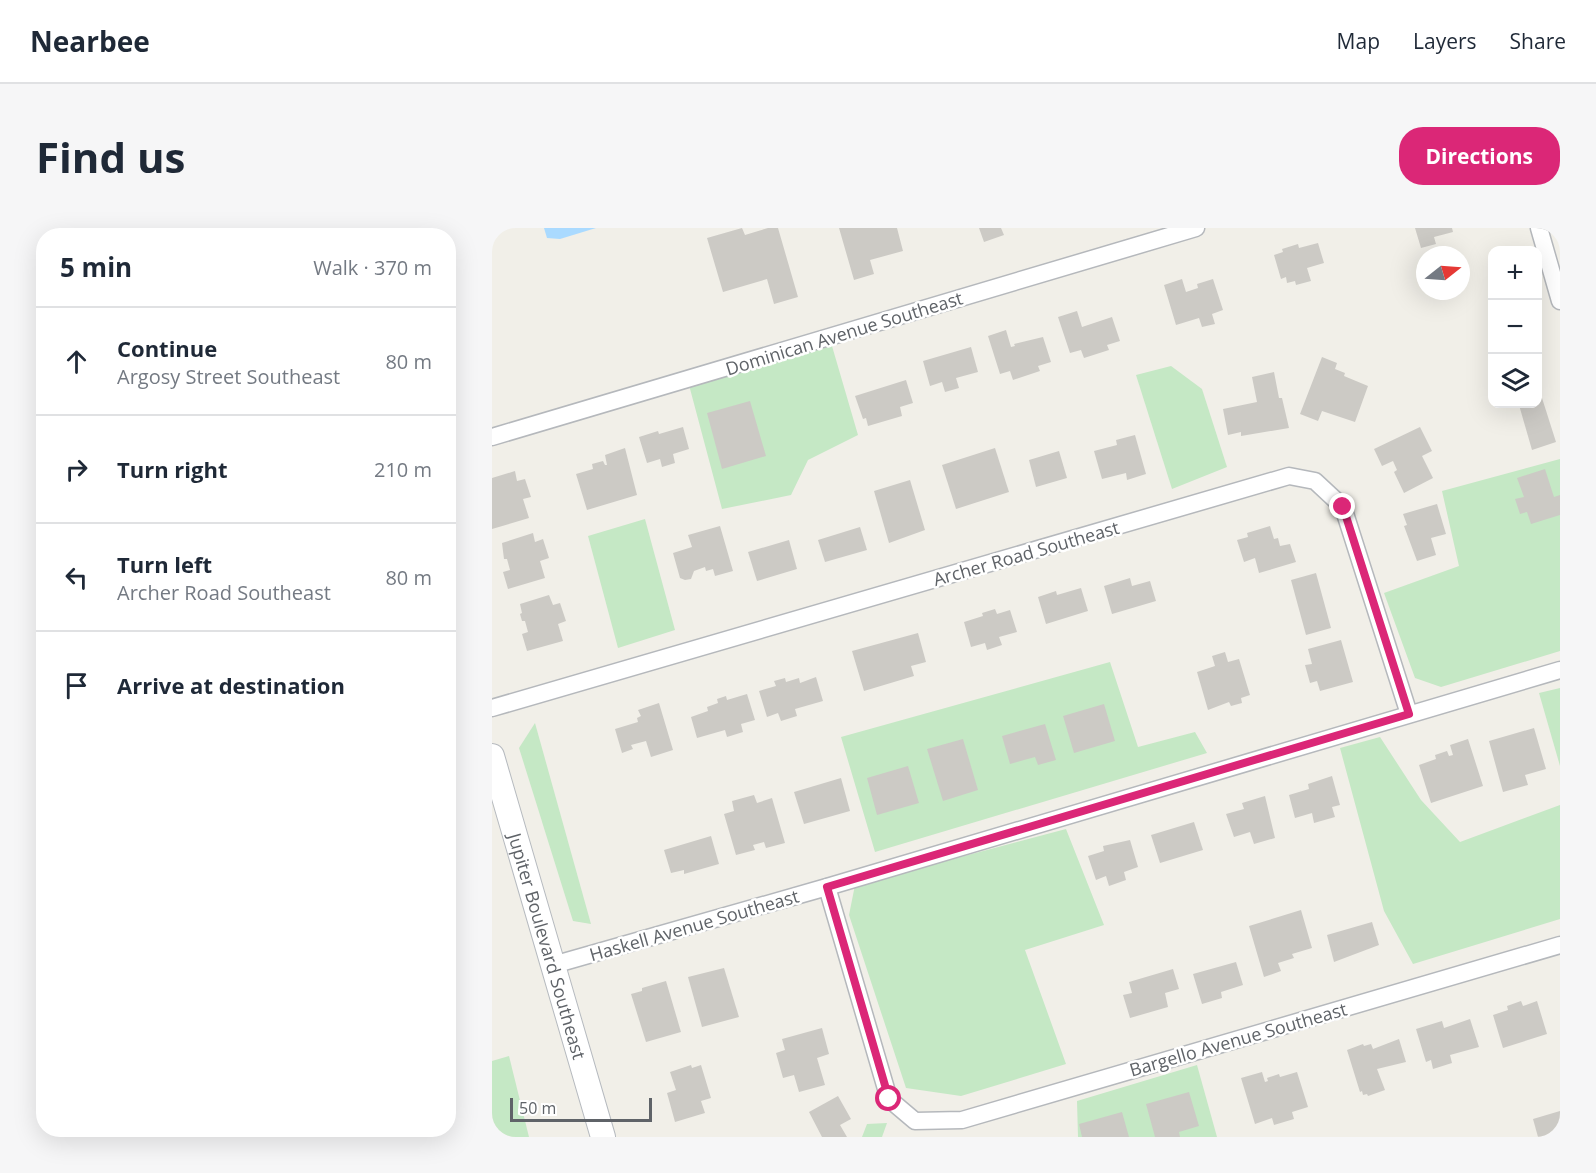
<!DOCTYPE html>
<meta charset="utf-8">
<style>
body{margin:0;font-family:"Open Sans",sans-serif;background:#f6f6f7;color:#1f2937}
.controls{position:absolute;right:18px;top:18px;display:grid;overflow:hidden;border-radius:12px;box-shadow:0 6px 24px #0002}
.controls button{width:54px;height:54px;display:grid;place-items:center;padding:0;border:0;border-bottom:2px solid #e0e1e3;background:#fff;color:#1f2937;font:30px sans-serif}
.compass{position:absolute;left:924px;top:18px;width:54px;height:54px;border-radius:50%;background:#fff;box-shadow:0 6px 24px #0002;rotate:73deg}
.scale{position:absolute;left:18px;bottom:15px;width:142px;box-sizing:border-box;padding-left:6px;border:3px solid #5f6368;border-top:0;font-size:16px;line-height:21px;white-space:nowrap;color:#5f6368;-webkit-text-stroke:4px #fff;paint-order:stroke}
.stop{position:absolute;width:18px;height:18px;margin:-14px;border:4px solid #db2777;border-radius:50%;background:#fff}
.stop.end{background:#db2777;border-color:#fff;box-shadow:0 2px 6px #0008}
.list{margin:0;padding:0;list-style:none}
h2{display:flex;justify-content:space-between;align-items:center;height:78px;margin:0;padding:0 24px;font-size:26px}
h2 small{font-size:20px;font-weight:400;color:#747a83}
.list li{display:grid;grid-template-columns:39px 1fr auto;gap:18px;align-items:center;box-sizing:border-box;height:108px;padding:0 24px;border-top:2px solid #e0e1e3}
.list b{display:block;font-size:22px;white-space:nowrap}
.list p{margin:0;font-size:20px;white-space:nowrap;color:#747a83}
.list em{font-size:20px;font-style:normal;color:#747a83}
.icon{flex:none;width:33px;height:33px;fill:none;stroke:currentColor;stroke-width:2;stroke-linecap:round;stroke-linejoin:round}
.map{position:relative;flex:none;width:1068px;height:909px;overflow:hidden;border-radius:24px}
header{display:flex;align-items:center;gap:36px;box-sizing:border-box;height:84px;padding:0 30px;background:#fff;border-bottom:2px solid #e0e1e3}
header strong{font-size:28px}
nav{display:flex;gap:33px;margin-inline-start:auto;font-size:21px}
.intro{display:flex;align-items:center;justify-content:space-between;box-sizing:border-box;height:144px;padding:0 36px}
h1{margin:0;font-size:42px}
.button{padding:15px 27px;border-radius:24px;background:#db2777;color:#fff;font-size:21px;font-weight:700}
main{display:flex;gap:36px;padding:0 36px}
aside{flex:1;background:#fff;border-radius:24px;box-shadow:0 6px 24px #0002}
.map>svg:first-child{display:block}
</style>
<header>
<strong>Nearbee</strong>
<nav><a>Map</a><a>Layers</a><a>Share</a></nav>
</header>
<div class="intro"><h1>Find us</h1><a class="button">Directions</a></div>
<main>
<aside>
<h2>5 min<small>Walk · 370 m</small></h2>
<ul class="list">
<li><svg class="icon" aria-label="ahead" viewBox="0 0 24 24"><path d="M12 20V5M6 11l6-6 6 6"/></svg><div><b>Continue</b><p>Argosy Street Southeast</p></div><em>80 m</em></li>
<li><svg class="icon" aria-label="right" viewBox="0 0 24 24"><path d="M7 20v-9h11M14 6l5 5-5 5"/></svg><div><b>Turn right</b></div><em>210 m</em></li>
<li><svg class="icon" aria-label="left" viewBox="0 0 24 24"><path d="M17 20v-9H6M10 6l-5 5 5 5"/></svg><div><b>Turn left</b><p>Archer Road Southeast</p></div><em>80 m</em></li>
<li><svg class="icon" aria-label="arrive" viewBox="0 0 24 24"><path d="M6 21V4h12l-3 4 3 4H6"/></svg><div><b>Arrive at destination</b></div></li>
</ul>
</aside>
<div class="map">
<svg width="1068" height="909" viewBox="0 0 1068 909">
<rect width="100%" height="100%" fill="#f1efe8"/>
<g fill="#c5e8c5">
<polygon points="340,118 366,207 316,232 299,267 230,281 197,157"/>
<polygon points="679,138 710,161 735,239 680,261 644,147"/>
<polygon points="1068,231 1068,423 949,459 923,450 892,365 967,338 950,263"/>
<polygon points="153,291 183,402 126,420 96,308"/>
<polygon points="618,434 646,519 703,504 715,525 383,624 349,509"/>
<polygon points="1068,460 1068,538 1047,465"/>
<polygon points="43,495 99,696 81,693 27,520"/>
<polygon points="888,509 929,572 968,614 1068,577 1068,691 921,736 892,683 848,520"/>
<polygon points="574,601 612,697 533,722 574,836 469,868 414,860 357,687 363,657"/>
<polygon points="17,828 37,909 0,909 0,833"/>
<polygon points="705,837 725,909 586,909 585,873"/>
<polygon points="395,895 390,909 370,909 375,896"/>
</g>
<polygon fill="#aadaff" points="52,0 104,0 68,11 55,10"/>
<g fill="#cccac5">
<polygon points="250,0 253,7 276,0 286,0 306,69 282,76 275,51 231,64 215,10"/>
<polygon points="347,0 405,0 411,23 378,32 382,46 362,52"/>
<polygon points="487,0 509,0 512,7 492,14"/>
<polygon points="923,0 960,0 961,4 942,9 944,16 929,20"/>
<polygon points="826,15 832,35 815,40 819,53 804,57 803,53 795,55 794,49 789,51 782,27 791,24 790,21 806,16 807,20"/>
<polygon points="690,51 694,64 706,60 705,56 721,51 731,82 720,86 723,96 710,99 707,90 684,97 672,57"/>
<polygon points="585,83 590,99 620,89 628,113 615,117 617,122 592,130 589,122 578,125 566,89"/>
<polygon points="514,102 519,119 523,118 522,116 551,109 559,134 546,138 548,143 521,152 518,143 508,146 496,108"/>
<polygon points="479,119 486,144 464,150 467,160 453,164 450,154 438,158 431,133"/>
<polygon points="830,129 845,135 843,141 853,145 852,148 876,158 863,194 830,183 826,193 808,186"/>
<polygon points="782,144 787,170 790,170 797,200 749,208 749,204 736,207 731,181 765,174 760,149"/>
<polygon points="414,152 421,175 408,179 410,188 376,198 374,190 371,191 363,168"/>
<polygon points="1050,170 1064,214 1040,222 1027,177 1046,176 1046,171"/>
<polygon points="258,173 274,228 230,241 215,185"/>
<polygon points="191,199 197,221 181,226 183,235 170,239 168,231 155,235 147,209 166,203 167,206"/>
<polygon points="928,199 940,223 930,228 941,250 912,265 902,244 905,242 901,233 890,238 882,221"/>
<polygon points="643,207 654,246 635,252 634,245 610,251 602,223 625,217 624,212"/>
<polygon points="133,220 145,267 95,282 84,246 101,241 100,236 111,233 113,237 115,237 113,227"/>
<polygon points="503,220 517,264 464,281 450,237"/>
<polygon points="567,223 575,250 544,259 537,232"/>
<polygon points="1053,241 1062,269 1068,267 1068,287 1039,296 1035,284 1028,286 1023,271 1032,269 1025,250"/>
<polygon points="23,243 25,253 33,251 39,269 31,271 37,290 0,301 0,250"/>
<polygon points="418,252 433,302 397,315 382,263"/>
<polygon points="945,276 954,306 939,310 944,327 925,333 912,298 915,297 911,286"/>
<polygon points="228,298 241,343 223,348 221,341 214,343 213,339 202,343 199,351 193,352 188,350 181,325 200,319 196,307"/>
<polygon points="778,298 782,311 786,310 788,318 798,316 804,334 767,345 763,330 752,334 745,312 756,309 755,305"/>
<polygon points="368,299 375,322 333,334 326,312"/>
<polygon points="41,305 43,314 51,311 57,330 48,333 53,350 16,361 11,344 18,342 15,331 12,331 10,315"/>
<polygon points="297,312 305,341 265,353 256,324"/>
<polygon points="824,345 839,400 814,407 799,352"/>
<polygon points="638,350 640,358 658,353 664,373 620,386 612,358"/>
<polygon points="589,360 596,383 554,396 546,369 564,363 565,367"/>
<polygon points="57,367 61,377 68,375 74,393 66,396 71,413 35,423 30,406 36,404 33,393 30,393 28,386 30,385 28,376"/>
<polygon points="503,381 505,386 518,382 525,404 507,409 510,417 495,422 493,415 479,419 472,394 491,388 490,385"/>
<polygon points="426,405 434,434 419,438 422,448 372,463 360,423"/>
<polygon points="849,412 861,454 828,463 825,453 818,455 813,437 820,436 816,421"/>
<polygon points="733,424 736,434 747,431 758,467 749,470 750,475 739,478 737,474 716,482 705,444 723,438 720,428"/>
<polygon points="324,449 331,473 303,481 305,488 289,493 286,485 275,489 267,463 284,458 282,453 293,450 294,454 307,450 308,455"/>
<polygon points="255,466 263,492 249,496 251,504 235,509 233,502 205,510 199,489 216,483 215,479 226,475 225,471 234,468 235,472"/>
<polygon points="167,475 181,522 159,529 154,513 139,517 141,521 130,525 123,501 146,494 145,490 149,488 146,482"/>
<polygon points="612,476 623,513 582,525 571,488"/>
<polygon points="553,496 564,532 546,537 543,529 518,536 510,508"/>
<polygon points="1042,500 1054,541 1033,547 1036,557 1011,564 997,513"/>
<polygon points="471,511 486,562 451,573 435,521"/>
<polygon points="976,511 991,558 939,575 927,537 944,531 943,527 955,523 957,528 961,527 958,517"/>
<polygon points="416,538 427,575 385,587 375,550"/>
<polygon points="840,548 848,577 840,579 843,589 822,595 820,585 803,590 797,567 817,561 816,556"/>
<polygon points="349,550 358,583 312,596 302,564"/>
<polygon points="262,567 265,575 280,570 293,615 274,620 272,614 261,617 263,622 244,627 232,586 242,583 240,573"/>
<polygon points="773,568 783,610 762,616 758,604 742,609 734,586 752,581 750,575"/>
<polygon points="702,594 711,622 668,635 659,607"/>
<polygon points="219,608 227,636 192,646 192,642 179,645 172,622"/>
<polygon points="638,612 646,639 632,644 634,652 617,658 614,648 604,652 596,628 612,623 611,618"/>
<polygon points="809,682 820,720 800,726 802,730 786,735 789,743 772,749 757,698"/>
<polygon points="880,694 887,717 842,734 835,707"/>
<polygon points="744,734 751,757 729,764 730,770 710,776 701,746"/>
<polygon points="232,740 247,789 210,799 196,749"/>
<polygon points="681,741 687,761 673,765 676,779 638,790 631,767 640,765 637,754"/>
<polygon points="174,753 189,804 154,814 139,766 150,763 150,760"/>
<polygon points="1029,773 1031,778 1045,773 1055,806 1011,820 1001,787 1016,782 1015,778"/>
<polygon points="978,791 987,819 958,827 960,835 941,841 939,832 934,834 924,801 950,793 952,800"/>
<polygon points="330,800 337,826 325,830 333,857 307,864 302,847 291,850 284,825 293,822 290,811"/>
<polygon points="907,811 914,834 885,841 893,862 876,868 875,866 871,867 870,863 868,864 855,822 871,816 872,818 879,816 881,821"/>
<polygon points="199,837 200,840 209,837 219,870 209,873 213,885 183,894 175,865 184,862 178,844"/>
<polygon points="770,844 773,854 776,853 775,850 787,846 788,849 805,844 816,879 800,884 802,891 782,897 780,890 763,896 749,850"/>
<polygon points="697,864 707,898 687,904 688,909 663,909 654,876"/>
<polygon points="346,868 359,891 348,897 355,909 330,909 317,884"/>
<polygon points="1068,883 1068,909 1046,909 1041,891"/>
<polygon points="630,884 637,909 590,909 587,896"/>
</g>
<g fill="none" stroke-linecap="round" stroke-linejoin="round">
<defs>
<g id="street">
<polyline points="1047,0 1068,73"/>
<polyline points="0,209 704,0"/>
<polyline points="0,480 797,248 823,253 851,279 917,486"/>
<polyline points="335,659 397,871 423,893 470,892 1068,717"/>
<polyline points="61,737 335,659 1068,442"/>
</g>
<g id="secondary">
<path id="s1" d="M0 528 111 909"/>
</g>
</defs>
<use href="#street" stroke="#b5b8bc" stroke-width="19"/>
<use href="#secondary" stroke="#b6babf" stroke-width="26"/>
<use href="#street" stroke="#fff" stroke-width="16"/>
<use href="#secondary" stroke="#fff" stroke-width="24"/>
</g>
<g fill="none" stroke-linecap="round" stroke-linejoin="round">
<polyline stroke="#db2777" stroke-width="8" points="397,871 335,659 917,486 851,279"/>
</g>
<g text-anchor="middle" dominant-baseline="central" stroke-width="5" stroke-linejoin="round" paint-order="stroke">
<g font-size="18" fill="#5f6368" stroke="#fff">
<text transform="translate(352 105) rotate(-17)">Dominican Avenue Southeast</text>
<text transform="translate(534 325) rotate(-16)">Archer Road Southeast</text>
<text transform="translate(202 697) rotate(-16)">Haskell Avenue Southeast</text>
<text stroke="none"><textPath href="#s1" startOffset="198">Jupiter Boulevard Southeast</textPath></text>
<text transform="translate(746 811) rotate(-16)">Bargello Avenue Southeast</text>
</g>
</g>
</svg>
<div class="controls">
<button>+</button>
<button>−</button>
<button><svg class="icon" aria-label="layers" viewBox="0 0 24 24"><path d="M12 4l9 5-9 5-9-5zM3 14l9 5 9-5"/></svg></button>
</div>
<svg class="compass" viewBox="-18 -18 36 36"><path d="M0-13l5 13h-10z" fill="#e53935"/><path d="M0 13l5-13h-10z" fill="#747a83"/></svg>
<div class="scale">50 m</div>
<div class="stop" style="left:397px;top:871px"></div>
<div class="stop end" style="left:851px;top:279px"></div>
</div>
</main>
